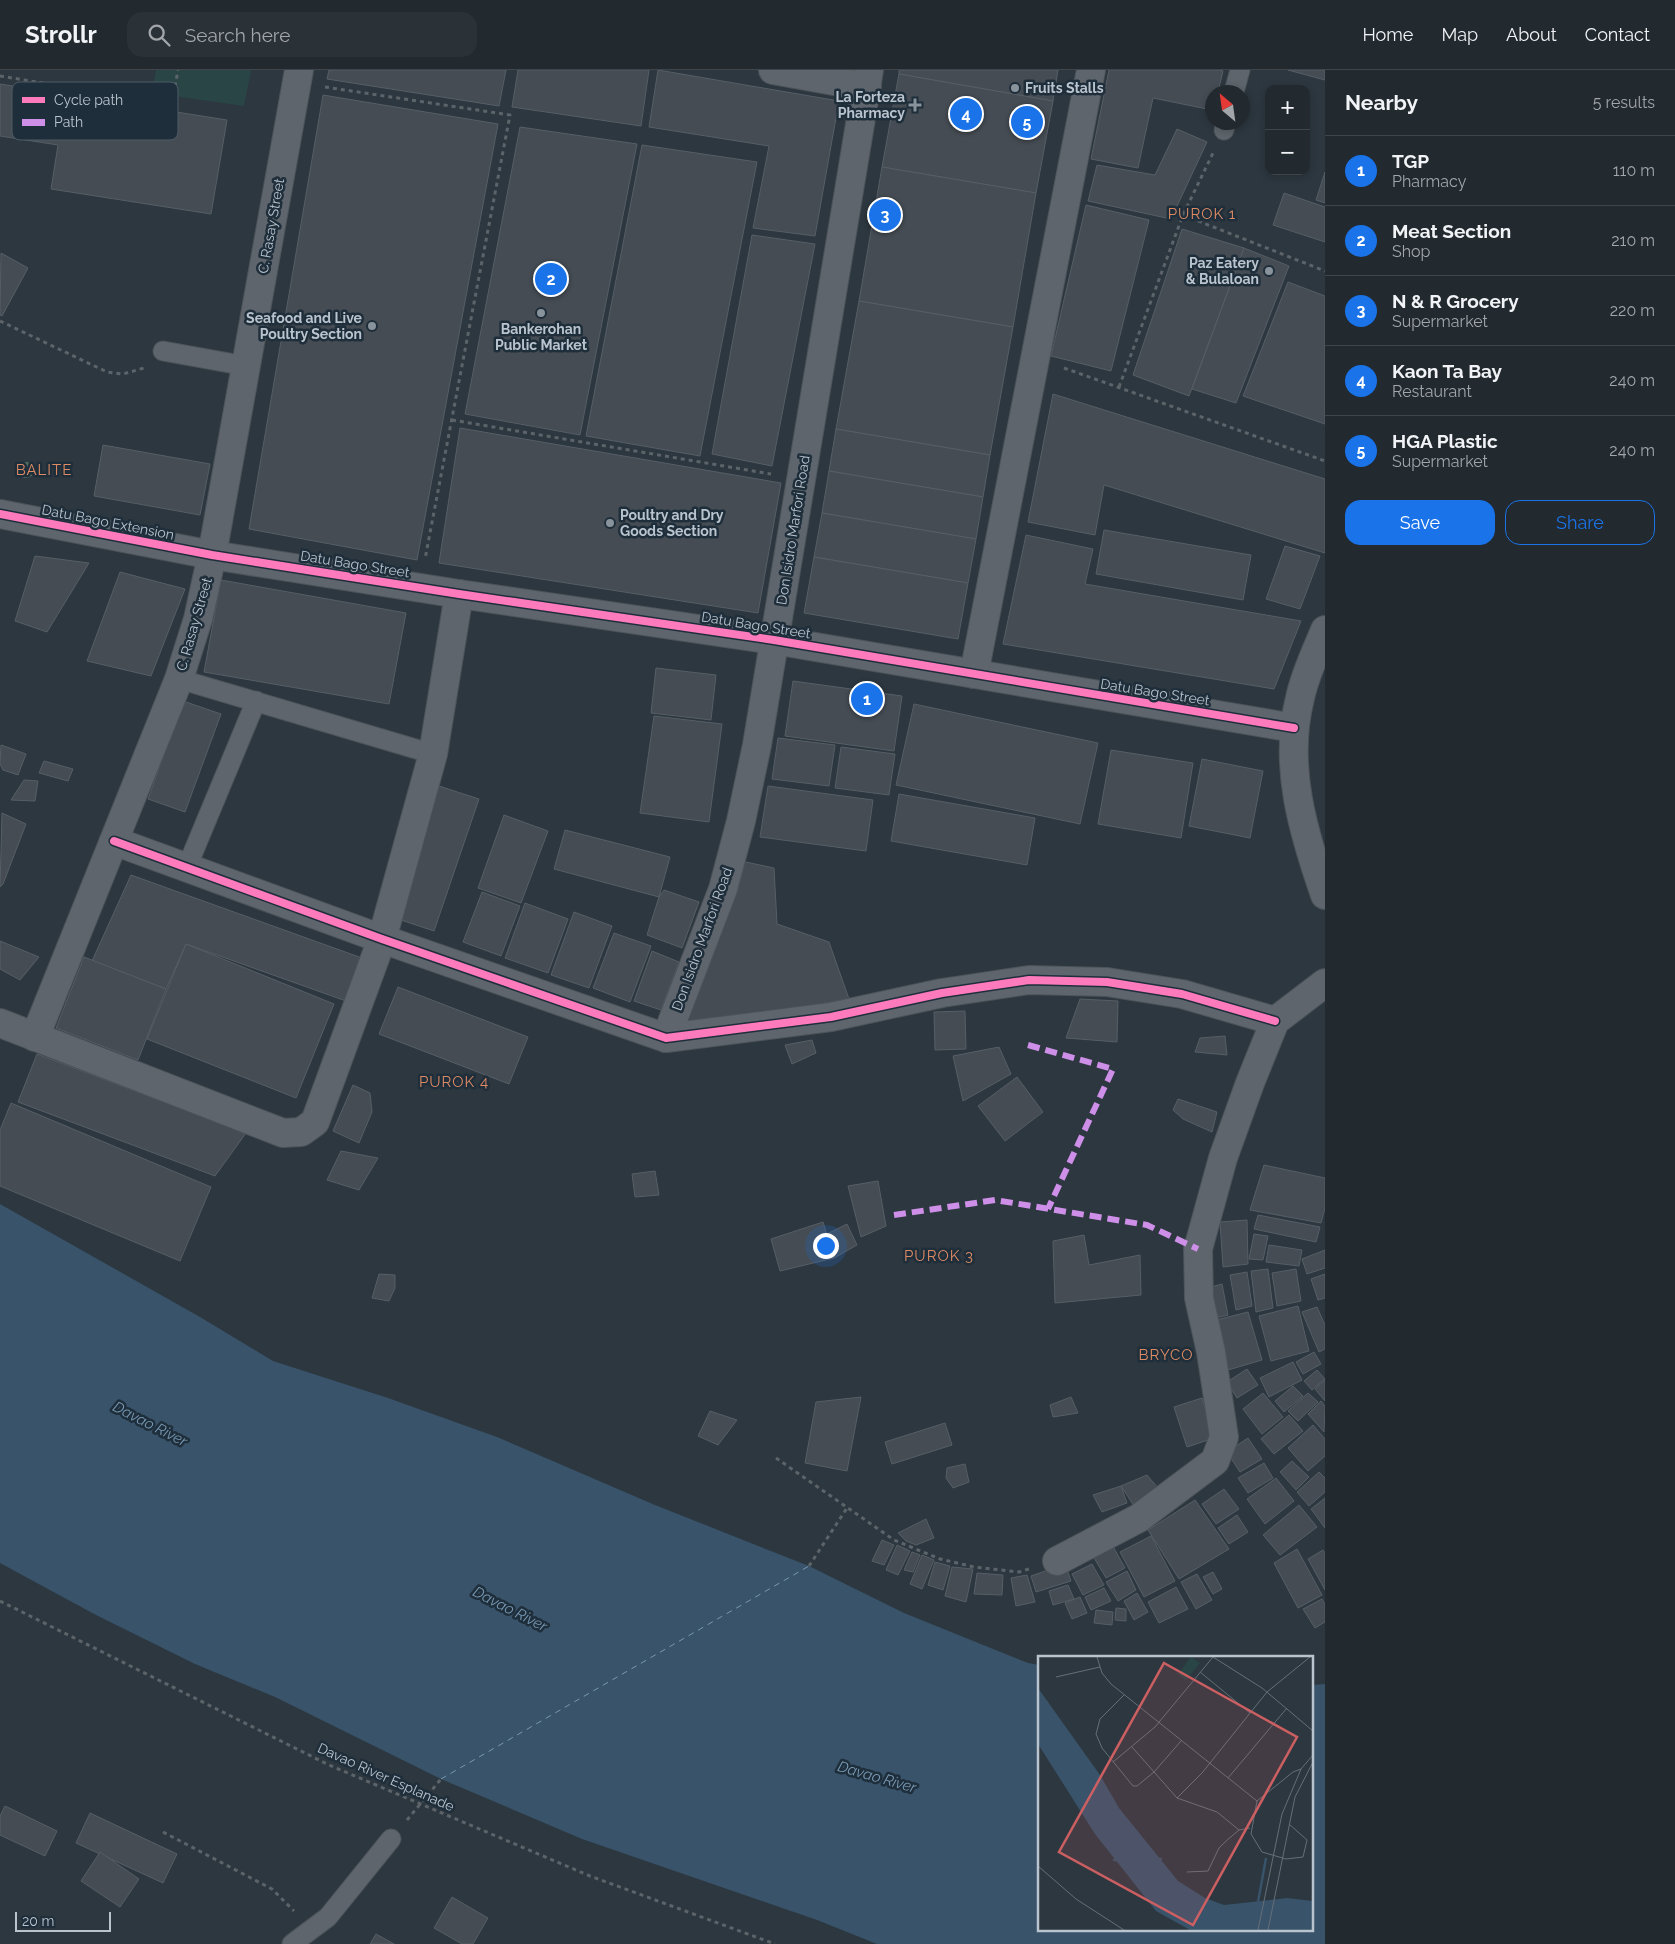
<!DOCTYPE html>
<meta charset="utf-8">
<style>
body{margin:0;font-family:Raleway,sans-serif;background:#2a3137;color:#f1f3f6}
.controls{position:absolute;right:15px;top:15px;display:grid;overflow:hidden;border-radius:10px;box-shadow:0 2px 8px #0003}
.controls button{width:45px;height:45px;display:grid;place-items:center;padding:0;border:0;border-bottom:1px solid #3f454b;background:#22292f;color:#f1f3f6;font:25px sans-serif}
.compass{position:absolute;left:1205px;top:15px;width:45px;height:45px;border-radius:50%;background:#22292f;box-shadow:0 2px 8px #0003;rotate:331deg}
.scale{position:absolute;left:15px;bottom:12px;width:96px;box-sizing:border-box;padding-left:5px;border:2px solid #b9c4ce;border-top:0;font-size:14px;line-height:18px;white-space:nowrap;color:#b9c4ce;-webkit-text-stroke:4px #1f2e3b;paint-order:stroke}
.you{position:absolute;left:825px;top:1175px;width:18px;height:18px;margin:-12px;border:4px solid #fff;border-radius:50%;background:#1a73e8;box-shadow:0 0 0 8px #1a73e833}
.badge{display:grid;place-items:center;width:32px;height:32px;border-radius:50%;background:#1a73e8;color:#fff;font-size:16px;font-weight:700}
.pin{position:absolute;translate:-50% -50%;border:2px solid #fff;box-shadow:0 1px 5px #0006}
.list{margin:0;padding:0;list-style:none}
h2{display:flex;justify-content:space-between;align-items:center;height:65px;margin:0;padding:0 20px;font-size:21px}
h2 small{font-size:16px;font-weight:400;color:#a2a6aa}
.list li{display:grid;grid-template-columns:32px 1fr auto;gap:15px;align-items:center;box-sizing:border-box;height:70px;padding:0 20px;border-top:1px solid #3f454b}
.list b{display:block;font-size:19px;white-space:nowrap}
.list p{margin:0;font-size:16px;white-space:nowrap;color:#a2a6aa}
.list em{font-size:16px;font-style:normal;color:#a2a6aa}
.actions{display:flex;gap:10px;padding:15px 20px}
.actions a{flex:1;padding:11px 0;border:1px solid #1a73e8;border-radius:15px;text-align:center;font-size:18px;color:#1a73e8}
.actions .main{background:#1a73e8;color:#fff}
.icon{flex:none;width:28px;height:28px;fill:none;stroke:currentColor;stroke-width:2;stroke-linecap:round;stroke-linejoin:round}
.map{position:relative;flex:none;width:1325px;height:1874px;overflow:hidden}
header{display:flex;align-items:center;gap:30px;box-sizing:border-box;height:70px;padding:0 25px;background:#22292f;border-bottom:1px solid #3f454b}
header strong{font-size:24px}
nav{display:flex;gap:28px;margin-inline-start:auto;font-size:18px}
.search{width:350px;height:45px;background:#2a3137;display:flex;align-items:center;gap:12px;box-sizing:border-box;padding:0 18px;border-radius:15px;color:#a2a6aa;font-size:19px}
main{display:flex}
aside{flex:1;background:#22292f}
.map>svg:first-child{display:block}
</style>
<header>
<strong>Strollr</strong>
<div class="search"><svg class="icon" aria-label="search" viewBox="0 0 24 24"><circle cx="10" cy="10" r="6"/><path d="M15 15l6 6"/></svg>Search here</div>
<nav><a>Home</a><a>Map</a><a>About</a><a>Contact</a></nav>
</header>
<main>
<div class="map">
<svg width="1325" height="1874" viewBox="0 0 1325 1874">
<rect width="100%" height="100%" fill="#2d373f"/>
<polygon fill="#294546" points="156,0 251,0 244,36 152,23"/>
<polygon fill="#38536a" points="0,1134 200,1247 273,1291 388,1328 497,1367 655,1435 809,1496 904,1543 1028,1593 1039,1595 1039,1860 1311,1860 1311,1615 1325,1614 1325,1874 877,1874 817,1850 582,1769 441,1709 275,1627 195,1594 96,1545 0,1493"/>
<g fill="none" stroke-linecap="round" stroke-linejoin="round">
<polyline stroke="#7798b3" stroke-width="1" stroke-dasharray="6 5" stroke-linecap="butt" points="441,1709 809,1496"/>
</g>
<g fill="#454c53" stroke="#565e66">
<polygon points="329,0 506,0 499,36 327,9"/>
<polygon points="518,0 649,0 641,56 512,37"/>
<polygon points="658,0 839,31 815,166 753,158 769,76 649,57"/>
<polygon points="899,0 1058,0 1053,31 899,4"/>
<polygon points="1109,0 1220,0 1223,1 1218,22 1212,22 1212,40 1153,28 1138,98 1091,89"/>
<polygon points="1288,0 1325,0 1325,10"/>
<polygon points="899,4 1053,31 1036,123 882,97"/>
<polygon points="0,14 227,50 211,144 51,119 58,75 0,66"/>
<polygon points="323,25 498,54 417,490 249,459"/>
<polygon points="520,57 637,74 580,365 465,344"/>
<polygon points="1177,59 1207,72 1171,149 1088,131 1097,95 1155,105"/>
<polygon points="642,75 757,92 700,386 586,366"/>
<polygon points="882,97 1036,123 1013,257 859,231"/>
<polygon points="1325,102 1325,133 1316,130"/>
<polygon points="1284,123 1325,137 1325,172 1273,155"/>
<polygon points="1086,135 1149,150 1111,301 1051,286"/>
<polygon points="1182,159 1244,178 1189,326 1133,305"/>
<polygon points="752,165 815,174 772,396 712,384"/>
<polygon points="1244,178 1289,196 1236,333 1192,319"/>
<polygon points="1,183 28,198 2,246 0,245"/>
<polygon points="1288,212 1325,226 1325,354 1243,326"/>
<polygon points="859,231 1013,257 990,385 836,359"/>
<polygon points="1053,324 1325,409 1325,483 1104,415 1095,465 1028,452"/>
<polygon points="460,358 781,413 758,543 439,493"/>
<polygon points="836,359 990,385 983,427 829,401"/>
<polygon points="103,375 210,394 200,445 94,426"/>
<polygon points="829,401 983,427 976,469 822,443"/>
<polygon points="822,443 976,469 968,513 814,487"/>
<polygon points="1104,460 1251,485 1243,530 1096,504"/>
<polygon points="1026,465 1093,479 1085,514 1301,551 1274,619 1003,574"/>
<polygon points="1285,476 1320,486 1300,539 1266,529"/>
<polygon points="35,486 89,493 47,562 15,551"/>
<polygon points="814,487 968,513 958,569 804,543"/>
<polygon points="120,502 185,519 151,606 87,591"/>
<polygon points="221,510 406,543 389,634 204,602"/>
<polygon points="656,598 716,605 711,650 651,643"/>
<polygon points="793,611 902,626 894,681 785,666"/>
<polygon points="183,631 221,644 185,742 148,729"/>
<polygon points="914,634 1098,673 1080,754 896,715"/>
<polygon points="654,646 722,654 709,752 640,743"/>
<polygon points="778,668 835,675 829,716 772,709"/>
<polygon points="1,675 26,684 18,705 3,700 0,694"/>
<polygon points="841,677 895,684 889,725 835,718"/>
<polygon points="1111,680 1193,693 1181,768 1098,754"/>
<polygon points="1202,689 1263,701 1250,768 1189,756"/>
<polygon points="44,691 73,699 68,711 39,703"/>
<polygon points="24,710 38,711 35,731 11,730"/>
<polygon points="439,716 479,729 434,861 395,848"/>
<polygon points="768,716 873,730 866,781 760,767"/>
<polygon points="899,724 1035,748 1027,795 891,771"/>
<polygon points="2,743 26,754 3,814 0,817"/>
<polygon points="504,745 548,761 521,833 478,818"/>
<polygon points="565,760 670,787 659,827 554,799"/>
<polygon points="741,791 774,798 777,854 829,872 849,929 684,958"/>
<polygon points="131,805 362,888 346,931 186,874 166,919 92,891"/>
<polygon points="664,820 699,832 682,878 647,865 659,827"/>
<polygon points="482,822 520,836 501,886 463,872"/>
<polygon points="525,833 568,849 548,903 505,888"/>
<polygon points="574,842 612,856 589,918 551,905"/>
<polygon points="614,863 651,876 630,932 593,918"/>
<polygon points="0,871 39,887 20,910 0,899"/>
<polygon points="186,874 334,934 296,1028 147,969"/>
<polygon points="652,881 679,892 661,940 634,931"/>
<polygon points="84,887 166,919 138,990 56,958"/>
<polygon points="398,917 528,967 509,1014 379,964"/>
<polygon points="1080,929 1118,931 1117,972 1066,968"/>
<polygon points="965,941 966,979 935,980 934,942"/>
<polygon points="1225,966 1227,985 1195,982 1200,968"/>
<polygon points="812,970 816,983 792,994 785,975"/>
<polygon points="999,977 1011,1004 963,1031 953,986"/>
<polygon points="37,984 246,1063 215,1106 18,1032"/>
<polygon points="1017,1007 1043,1042 1005,1071 978,1036"/>
<polygon points="353,1015 370,1023 372,1042 359,1073 333,1061"/>
<polygon points="1178,1029 1217,1042 1212,1062 1183,1049 1173,1040"/>
<polygon points="11,1033 211,1117 180,1191 0,1116 0,1060"/>
<polygon points="341,1081 378,1088 359,1120 327,1110"/>
<polygon points="1264,1095 1325,1108 1325,1138 1321,1153 1250,1140"/>
<polygon points="655,1101 659,1125 635,1127 632,1104"/>
<polygon points="878,1111 886,1156 861,1167 848,1116"/>
<polygon points="1258,1145 1320,1157 1316,1172 1254,1159"/>
<polygon points="1247,1150 1248,1194 1223,1197 1220,1152"/>
<polygon points="823,1152 834,1188 780,1201 771,1169"/>
<polygon points="847,1154 857,1175 834,1188 827,1164"/>
<polygon points="1254,1164 1268,1166 1263,1190 1249,1189"/>
<polygon points="1084,1165 1089,1195 1140,1185 1141,1225 1055,1233 1053,1171"/>
<polygon points="1269,1175 1302,1180 1299,1196 1266,1192"/>
<polygon points="1325,1180 1325,1198 1307,1204 1302,1189"/>
<polygon points="1268,1199 1273,1238 1256,1242 1251,1201"/>
<polygon points="1296,1199 1301,1231 1277,1236 1272,1203"/>
<polygon points="1247,1202 1252,1236 1236,1240 1230,1205"/>
<polygon points="379,1204 395,1205 395,1218 389,1231 372,1228"/>
<polygon points="1325,1204 1325,1228 1318,1230 1311,1209"/>
<polygon points="1222,1214 1228,1245 1210,1249 1204,1219"/>
<polygon points="1298,1236 1309,1281 1271,1291 1259,1246"/>
<polygon points="1317,1237 1325,1255 1325,1279 1319,1282 1302,1242"/>
<polygon points="1248,1242 1262,1290 1228,1300 1216,1250"/>
<polygon points="1314,1282 1321,1294 1303,1304 1296,1292"/>
<polygon points="1293,1292 1302,1310 1269,1327 1260,1308"/>
<polygon points="1247,1299 1258,1315 1237,1328 1227,1312"/>
<polygon points="1317,1300 1325,1309 1312,1320 1304,1311"/>
<polygon points="1325,1310 1325,1331 1315,1319"/>
<polygon points="1293,1316 1303,1326 1284,1342 1275,1331"/>
<polygon points="1263,1323 1283,1347 1262,1364 1243,1339"/>
<polygon points="1308,1323 1318,1332 1298,1351 1288,1341"/>
<polygon points="861,1327 847,1401 805,1393 816,1332"/>
<polygon points="1071,1327 1078,1343 1053,1347 1050,1335"/>
<polygon points="1202,1328 1214,1368 1187,1377 1174,1337"/>
<polygon points="1321,1331 1325,1336 1324,1362 1308,1344"/>
<polygon points="710,1341 737,1350 718,1375 698,1366"/>
<polygon points="1289,1345 1303,1361 1274,1384 1261,1369"/>
<polygon points="945,1353 952,1375 892,1394 885,1372"/>
<polygon points="1313,1355 1325,1369 1325,1386 1308,1401 1288,1378"/>
<polygon points="1248,1368 1262,1389 1240,1402 1227,1382"/>
<polygon points="1292,1391 1309,1407 1296,1420 1280,1402"/>
<polygon points="1264,1393 1273,1408 1248,1423 1238,1408"/>
<polygon points="965,1394 969,1412 953,1418 946,1408 947,1398"/>
<polygon points="1319,1402 1325,1408 1325,1422 1309,1436 1297,1422"/>
<polygon points="1147,1405 1163,1424 1134,1436 1121,1416"/>
<polygon points="1276,1408 1294,1431 1265,1454 1247,1429"/>
<polygon points="1121,1416 1127,1433 1102,1442 1093,1425"/>
<polygon points="1224,1419 1239,1439 1216,1454 1202,1434"/>
<polygon points="1325,1428 1325,1458 1311,1439"/>
<polygon points="1195,1430 1229,1479 1179,1509 1148,1460"/>
<polygon points="1299,1435 1317,1457 1280,1485 1263,1465"/>
<polygon points="1237,1445 1248,1462 1229,1474 1218,1458"/>
<polygon points="926,1449 934,1468 916,1475 906,1471 898,1463"/>
<polygon points="1151,1466 1175,1511 1144,1527 1120,1482"/>
<polygon points="882,1470 894,1475 884,1495 872,1491"/>
<polygon points="1110,1471 1125,1498 1106,1508 1090,1481"/>
<polygon points="897,1475 910,1481 898,1505 886,1500"/>
<polygon points="1297,1479 1322,1525 1298,1538 1274,1493"/>
<polygon points="1323,1480 1325,1483 1325,1520 1308,1489"/>
<polygon points="912,1482 920,1485 913,1502 904,1500"/>
<polygon points="922,1485 934,1490 922,1519 910,1514"/>
<polygon points="935,1492 950,1496 943,1520 928,1515"/>
<polygon points="1065,1494 1071,1511 1036,1522 1031,1506"/>
<polygon points="1092,1494 1104,1515 1083,1525 1072,1504"/>
<polygon points="952,1497 973,1499 966,1532 945,1526"/>
<polygon points="1127,1501 1136,1520 1118,1531 1106,1512"/>
<polygon points="1213,1502 1222,1519 1213,1524 1203,1507"/>
<polygon points="977,1503 1003,1505 1002,1525 974,1524"/>
<polygon points="1197,1504 1212,1530 1196,1539 1181,1512"/>
<polygon points="1027,1505 1035,1532 1016,1536 1011,1508"/>
<polygon points="1068,1515 1074,1529 1053,1535 1049,1521"/>
<polygon points="1176,1517 1188,1539 1159,1553 1148,1532"/>
<polygon points="1104,1518 1111,1531 1091,1540 1085,1527"/>
<polygon points="1137,1523 1148,1542 1134,1550 1124,1531"/>
<polygon points="1080,1527 1087,1543 1072,1549 1065,1533"/>
<polygon points="1322,1529 1325,1534 1325,1552 1315,1558 1303,1539"/>
<polygon points="1116,1538 1126,1539 1126,1551 1115,1550"/>
<polygon points="1096,1540 1113,1542 1112,1555 1094,1553"/>
<polygon points="5,1736 57,1761 45,1786 0,1765 0,1746"/>
<polygon points="90,1743 177,1784 163,1813 76,1773"/>
<polygon points="100,1782 139,1809 120,1837 81,1811"/>
<polygon points="452,1827 488,1848 473,1874 462,1874 434,1858"/>
<polygon points="376,1864 394,1874 370,1874"/>
</g>
<g fill="none" stroke-linecap="round" stroke-linejoin="round">
<defs>
<g id="lane">
<polyline points="1234,22 1240,0"/>
<polyline points="1224,60 1226,52"/>
<polyline points="163,281 246,296"/>
<polyline points="179,609 433,684"/>
<polyline points="187,797 256,631"/>
<polyline points="292,1874 328,1847 391,1769"/>
</g>
<g id="street">
<polyline points="773,0 867,17"/>
<polyline points="0,444 212,485 459,524 774,570 1294,658"/>
<path d="M1325 560C1316 582 1305 604 1300 628 1283 695 1303 762 1325 825"/>
<polyline points="974,604 1091,0"/>
<polyline points="114,771 382,869 666,968 831,947 942,923 1029,910 1107,912 1182,924 1275,951"/>
<polyline points="0,953 283,1063 301,1062 315,1052 382,869 433,684 459,524"/>
<polyline points="35,967 179,609 198,549 212,485 299,0"/>
<polyline points="666,968 723,819 741,751 757,675 869,0"/>
<polyline points="1057,1491 1139,1448 1215,1391 1224,1367 1211,1282 1199,1228 1198,1179 1223,1088 1250,1013 1275,951 1325,913"/>
</g>
</defs>
<use href="#lane" stroke="#4c5359" stroke-width="21"/>
<use href="#street" stroke="#4c5359" stroke-width="30"/>
<g stroke="#5c6469" stroke-width="3" stroke-dasharray="4 4" stroke-linecap="butt">
<polyline points="0,6 172,34 178,0"/>
<polyline points="325,17 510,45 425,489"/>
<polyline points="1183,145 1325,201"/>
<polyline points="0,251 107,302 123,304 144,298"/>
<polyline points="1064,298 1325,391"/>
<polyline points="1119,317 1183,145 1213,83"/>
<polyline points="452,350 771,404"/>
<polyline points="776,1388 894,1470 940,1489 974,1497 1019,1502 1029,1499"/>
<polyline points="809,1496 847,1438"/>
<polyline points="0,1531 329,1695 590,1806 775,1874"/>
<polyline points="407,1750 441,1709"/>
<polyline points="163,1762 272,1819 294,1841"/>
</g>
<use href="#lane" stroke="#5e656c" stroke-width="19"/>
<use href="#street" stroke="#5e656c" stroke-width="28"/>
<g stroke="#ce8fe9" stroke-width="6" stroke-dasharray="12 6" stroke-linecap="butt">
<polyline points="1028,975 1113,999 1048,1139"/>
<polyline points="894,1145 995,1130 1147,1155 1198,1179"/>
</g>
<defs>
<g id="cycleway">
<polyline points="0,444 212,485 459,524 774,570 1294,658"/>
<polyline points="114,771 382,869 666,968 831,947 942,923 1029,910 1107,912 1182,924 1275,951"/>
</g>
</defs>
<use href="#cycleway" stroke="#1f2e3b" stroke-width="11"/>
<use href="#cycleway" stroke="#fd7abc" stroke-width="8"/>
</g>
<circle fill="#51715c" cx="26" cy="400" r="8"/>
<g fill="#88939c" stroke="#1f2e3b" stroke-width="2">
<circle cx="1015" cy="18" r="5"/>
<path d="M912.5 27.5h5v5h5v5h-5v5h-5v-5h-5v-5h5z"/>
<circle cx="1269" cy="201" r="5"/>
<circle cx="541" cy="243" r="5"/>
<circle cx="372" cy="256" r="5"/>
<circle cx="610" cy="453" r="5"/>
</g>
<g text-anchor="middle" dominant-baseline="central" stroke-width="5" stroke-linejoin="round" paint-order="stroke">
<g font-size="14" font-weight="bold" fill="#b9c4ce" stroke="#1f2e3b" text-anchor="end">
<text x="1025" y="18" text-anchor="start">Fruits Stalls</text>
<text x="905" y="27">La Forteza<tspan x="905" dy="16">Pharmacy</tspan></text>
<text x="1259" y="193">Paz Eatery<tspan x="1259" dy="16">&amp; Bulaloan</tspan></text>
<text x="362" y="248">Seafood and Live<tspan x="362" dy="16">Poultry Section</tspan></text>
<text x="541" y="259" text-anchor="middle">Bankerohan<tspan x="541" dy="16">Public Market</tspan></text>
<text x="620" y="445" text-anchor="start">Poultry and Dry<tspan x="620" dy="16">Goods Section</tspan></text>
</g>
<g font-size="14" fill="#b9c4ce" stroke="#1f2e3b">
<text transform="translate(271 156) rotate(-80)">C. Rasay Street</text>
<text transform="translate(108 452) rotate(11)">Datu Bago Extension</text>
<text transform="translate(793 460) rotate(-81)">Don Isidro Marfori Road</text>
<text transform="translate(355 494) rotate(9)">Datu Bago Street</text>
<text transform="translate(194 554) rotate(-74)">C. Rasay Street</text>
<text transform="translate(756 555) rotate(9)">Datu Bago Street</text>
<text transform="translate(1155 622) rotate(9)">Datu Bago Street</text>
<text transform="translate(702 869) rotate(-70)">Don Isidro Marfori Road</text>
<text transform="translate(386 1707) rotate(24)">Davao River Esplanade</text>
</g>
<g font-size="15" letter-spacing="1" fill="#de8b64" stroke="#1f2e3b">
<text x="1202" y="144">PUROK 1</text>
<text x="44" y="400">BALITE</text>
<text x="454" y="1012">PUROK 4</text>
<text x="939" y="1186">PUROK 3</text>
<text x="1166" y="1285">BRYCO</text>
</g>
<g font-size="15" font-style="italic" fill="#7798b3" stroke="#1f2e3b">
<text transform="translate(150 1354) rotate(27)">Davao River</text>
<text transform="translate(510 1539) rotate(27)">Davao River</text>
<text transform="translate(877 1707) rotate(16)">Davao River</text>
</g>
</g>
<g transform="translate(1038 1586)">
<rect width="275" height="275" fill="#2d373f"/>
<path d="M153 1 162 7 148 24 140 18Z" fill="#294546"/>
<path d="M0 32 62 119 81 152 140 225 167 242 186 249 249 242 275 245V274H152L118 255 57 178 0 88Z" fill="#38536a"/>
<path fill="none" stroke="#38536a" stroke-width="2.5" d="M75 204 124 203M220 246 228 202"/>
<path fill="none" stroke="#656f78" stroke-width="1" d="M59 1 64 17 73 28 219 145M175 1 224 32 275 75M162 16 212 57M18 21 62 11M229 36 272 1M86 39 62 63 58 78 64 92 95 130H99L116 116 143 85M94 91 139 142 179 156 201 174M75 106 117 71 175 1M263 113 255 116 219 145 213 178 224 196 248 203 265 201 269 184M190 122 249 52M139 142 164 117 229 36M251 168 269 184M0 210 38 243 86 274M149 216 170 215 181 192 188 185 201 174 212 172M220 274 244 158 263 113 275 99M230 274 257 141 275 106"/>
<path fill="#cc5f62" fill-opacity="0.15" stroke="#cc5f62" stroke-width="2.5" d="M126 7 259 81 155 269 21 196Z"/>
<rect width="275" height="275" fill="none" stroke="#b9c4ce" stroke-width="2.5"/>
</g>
<rect x="12" y="12" width="166" height="58" rx="8" fill="#1f2e3b" stroke="#4d5b67" stroke-width="1"/>
<rect x="22" y="27" width="23" height="6" fill="#fd7abc"/>
<rect x="22" y="49" width="23" height="7" fill="#ce8fe9"/>
<g font-size="14" fill="#b9c4ce">
<text x="54" y="35">Cycle path</text>
<text x="54" y="57">Path</text>
</g>
</svg>
<div class="controls">
<button>+</button>
<button>−</button>
</div>
<svg class="compass" viewBox="-18 -18 36 36"><path d="M0-13l5 13h-10z" fill="#e53935"/><path d="M0 13l5-13h-10z" fill="#a2a6aa"/></svg>
<div class="scale">20 m</div>
<div class="you"></div>
<div class="pin badge" style="left:867px;top:629px">1</div>
<div class="pin badge" style="left:551px;top:209px">2</div>
<div class="pin badge" style="left:885px;top:145px">3</div>
<div class="pin badge" style="left:966px;top:44px">4</div>
<div class="pin badge" style="left:1027px;top:52px">5</div>
</div>
<aside>
<h2>Nearby<small>5 results</small></h2>
<ul class="list">
<li><span class="badge">1</span><div><b>TGP</b><p>Pharmacy</p></div><em>110 m</em></li>
<li><span class="badge">2</span><div><b>Meat Section</b><p>Shop</p></div><em>210 m</em></li>
<li><span class="badge">3</span><div><b>N &amp; R Grocery</b><p>Supermarket</p></div><em>220 m</em></li>
<li><span class="badge">4</span><div><b>Kaon Ta Bay</b><p>Restaurant</p></div><em>240 m</em></li>
<li><span class="badge">5</span><div><b>HGA Plastic</b><p>Supermarket</p></div><em>240 m</em></li>
</ul>
<div class="actions"><a class="main">Save</a><a>Share</a></div>
</aside>
</main>
